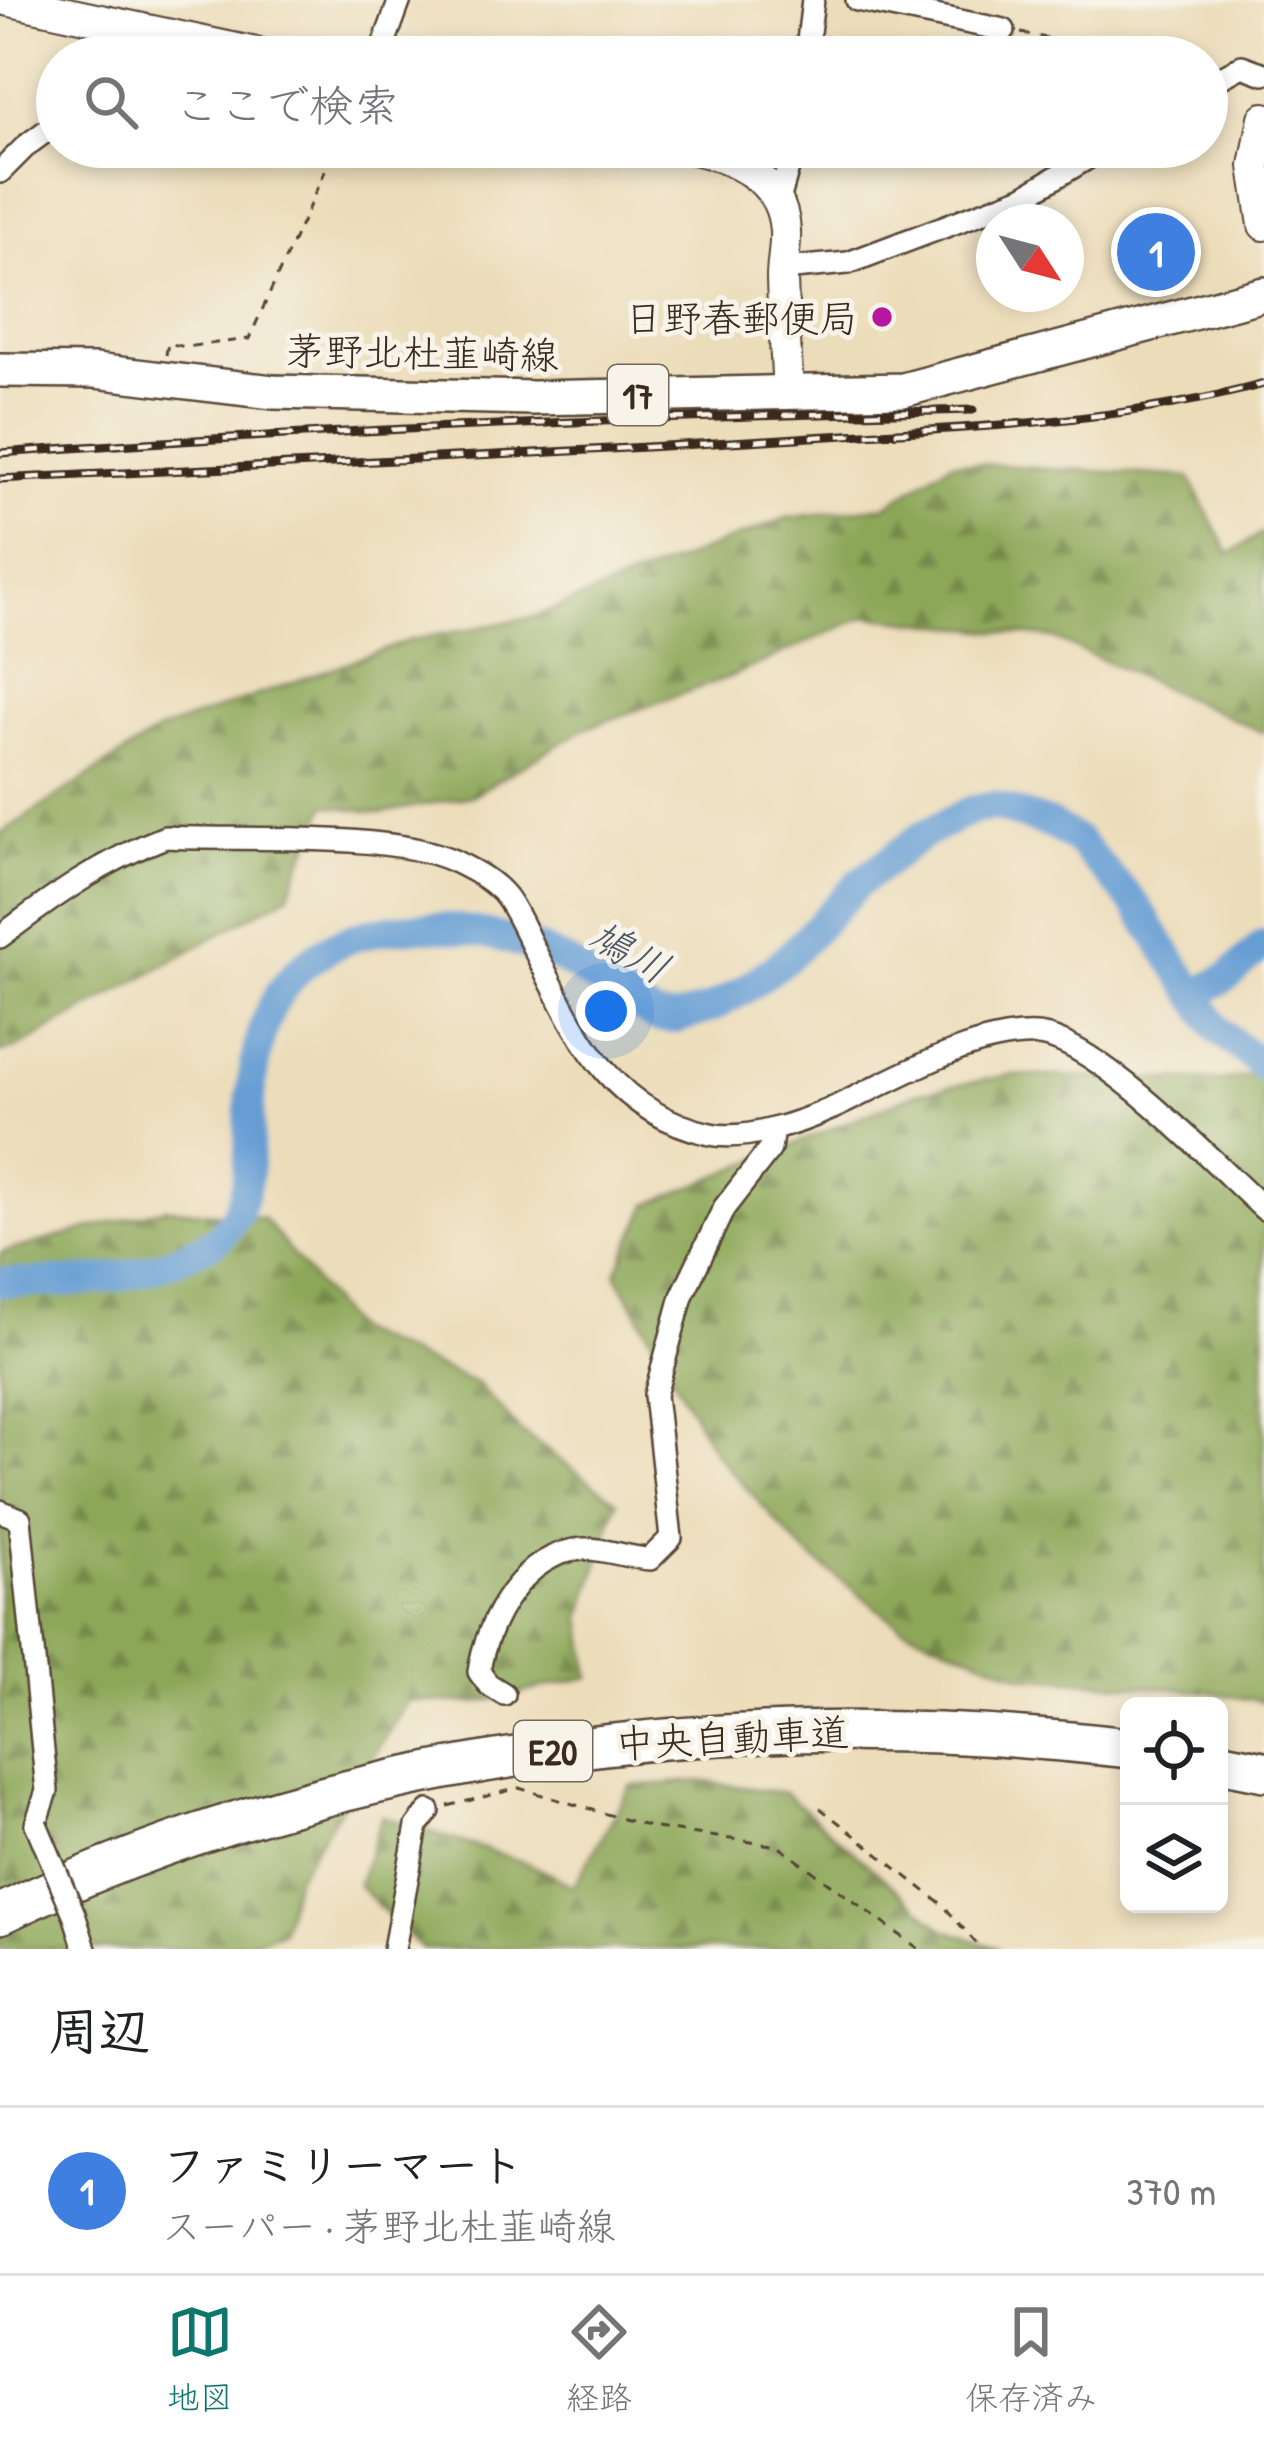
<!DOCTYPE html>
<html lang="ja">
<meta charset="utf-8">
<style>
body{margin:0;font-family:"Patrick Hand","Klee One",sans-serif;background:#f6f6f6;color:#202124}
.controls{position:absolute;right:36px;bottom:36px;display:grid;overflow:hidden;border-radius:18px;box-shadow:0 6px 18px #0003}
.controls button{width:108px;height:108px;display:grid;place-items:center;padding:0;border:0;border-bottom:3px solid #e0e0e0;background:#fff;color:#202124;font:60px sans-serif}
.compass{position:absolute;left:976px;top:204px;width:108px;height:108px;border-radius:50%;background:#fff;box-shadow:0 6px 18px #0003;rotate:126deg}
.you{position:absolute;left:606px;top:1011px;width:42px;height:42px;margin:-30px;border:9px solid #fff;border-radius:50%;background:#1a73e8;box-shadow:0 0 0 18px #1a73e833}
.badge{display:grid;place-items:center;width:78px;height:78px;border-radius:50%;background:#0f766e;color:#fff;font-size:39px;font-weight:700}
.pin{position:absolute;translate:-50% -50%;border:6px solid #fff;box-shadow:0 3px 12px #0006}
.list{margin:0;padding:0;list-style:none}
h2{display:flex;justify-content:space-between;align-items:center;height:156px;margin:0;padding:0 48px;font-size:51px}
h2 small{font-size:39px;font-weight:400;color:#757577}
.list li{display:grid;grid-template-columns:78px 1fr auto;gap:36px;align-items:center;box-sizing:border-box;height:168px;padding:0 48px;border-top:3px solid #e0e0e0}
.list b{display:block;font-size:45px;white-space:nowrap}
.list p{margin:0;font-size:39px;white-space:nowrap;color:#757577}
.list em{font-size:39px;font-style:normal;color:#757577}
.icon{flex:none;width:66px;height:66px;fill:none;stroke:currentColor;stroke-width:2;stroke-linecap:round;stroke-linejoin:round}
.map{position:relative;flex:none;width:1264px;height:1949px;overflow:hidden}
.search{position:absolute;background:#fff;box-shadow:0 6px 18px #0003;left:36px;right:36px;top:36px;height:132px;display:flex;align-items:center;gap:30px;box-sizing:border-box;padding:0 42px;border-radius:66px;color:#757577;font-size:45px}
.sheet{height:324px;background:#fff}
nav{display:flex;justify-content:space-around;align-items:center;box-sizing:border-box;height:168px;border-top:3px solid #e0e0e0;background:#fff;font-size:33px;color:#757577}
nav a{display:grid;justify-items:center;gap:6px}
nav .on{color:#0f766e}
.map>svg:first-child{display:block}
</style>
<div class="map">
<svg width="1264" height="1949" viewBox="0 0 1264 1949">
<defs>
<pattern id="forest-firs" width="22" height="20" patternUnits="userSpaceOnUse" patternTransform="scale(3)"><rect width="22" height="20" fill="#8da759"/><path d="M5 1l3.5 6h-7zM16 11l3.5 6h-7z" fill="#748849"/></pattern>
</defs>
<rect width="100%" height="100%" fill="#f7f3e8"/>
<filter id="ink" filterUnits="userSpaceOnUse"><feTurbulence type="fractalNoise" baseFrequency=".00833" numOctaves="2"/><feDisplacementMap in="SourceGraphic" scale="24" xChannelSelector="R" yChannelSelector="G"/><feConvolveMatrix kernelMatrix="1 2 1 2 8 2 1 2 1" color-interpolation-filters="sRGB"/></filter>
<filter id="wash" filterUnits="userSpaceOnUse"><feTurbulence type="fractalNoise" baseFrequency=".004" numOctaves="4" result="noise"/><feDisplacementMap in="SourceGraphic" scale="48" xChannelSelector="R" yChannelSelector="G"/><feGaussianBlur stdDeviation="2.7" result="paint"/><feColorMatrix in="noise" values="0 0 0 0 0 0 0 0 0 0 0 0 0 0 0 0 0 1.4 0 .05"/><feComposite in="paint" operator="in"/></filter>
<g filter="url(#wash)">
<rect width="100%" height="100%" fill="#ecddba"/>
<g fill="url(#forest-firs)" stroke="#64683c" stroke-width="3">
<polygon points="952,462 1189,477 1229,554 1264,532 1264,733 1053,638 866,616 732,676 586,728 471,796 380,813 326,805 288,895 21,1046 0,1053 0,834 160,730 411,640 534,617 787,518 886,506"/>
<polygon points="1264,1073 1264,1702 1210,1692 1023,1676 900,1626 802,1550 714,1452 616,1273 648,1205 917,1093 1010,1075 1221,1081"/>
<polygon points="166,1208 263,1218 354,1331 478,1384 520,1431 617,1501 582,1617 590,1677 476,1703 408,1701 295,1879 281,1932 225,1949 0,1949 0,1253"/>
<polygon points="699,1781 785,1793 943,1929 999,1949 421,1949 358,1885 382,1816 526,1863 574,1886 631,1786"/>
</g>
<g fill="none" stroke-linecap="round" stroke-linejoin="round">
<g stroke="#669ed4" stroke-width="30">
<polyline points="1195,995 1229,976 1264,944"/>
<path d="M0 1282C65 1284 128 1284 187 1254 197 1249 211 1245 219 1237 260 1196 245 1142 251 1090 255 1058 261 1021 279 994 336 908 463 917 547 953 586 970 620 997 657 1018L676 1019 712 1008 744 990 786 959 860 882 887 862 920 837 969 811 994 806 1052 825 1078 841 1136 905 1218 1030 1264 1067"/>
</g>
</g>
</g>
<g filter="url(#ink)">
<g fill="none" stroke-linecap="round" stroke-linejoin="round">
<defs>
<g id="minor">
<polyline points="857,0 1004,30"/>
<polyline points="148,57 167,32"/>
<polyline points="379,57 400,0"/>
<polyline points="806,57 813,0"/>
<polyline points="1207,85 1242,66 1264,74"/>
<polyline points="0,172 27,145 57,123"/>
<polyline points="778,204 794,147"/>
<polyline points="782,269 848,263 1023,197 1106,147"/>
<path d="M0 937C51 898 105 860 165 837 241 841 390 831 454 861 472 870 493 880 506 897 518 913 526 934 536 953 578 1036 609 1111 710 1134 745 1142 801 1122 833 1108 891 1081 972 1032 1036 1035 1094 1037 1218 1167 1264 1209"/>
<polyline points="0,1511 20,1519 47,1791 36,1824"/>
<path d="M504 1694 488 1684 479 1672C486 1620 525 1552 583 1549 605 1548 627 1558 650 1559L671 1538 655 1395 682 1296 724 1208 770 1149 773 1129"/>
<polyline points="74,1914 85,1949"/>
<polyline points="394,1949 417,1826 429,1811"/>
</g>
<g id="secondary">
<polyline points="6,0 275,57"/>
<polyline points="1264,118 1255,166 1264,225"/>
<path d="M685 147C731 157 782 176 785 231 786 247 782 263 782 278 783 316 786 354 788 392"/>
</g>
<polyline id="primary" points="0,370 95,371 273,392 533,398 903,390 1264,294"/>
<g id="motorway">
<polyline points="1219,1762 1264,1771"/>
<path d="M0 1914C351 1747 746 1703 1129 1748"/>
</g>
</defs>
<use href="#minor" stroke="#564535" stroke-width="26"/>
<use href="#secondary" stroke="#564535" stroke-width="34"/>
<use href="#primary" stroke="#564535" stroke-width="38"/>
<use href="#motorway" stroke="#564535" stroke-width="44"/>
<g stroke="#564535" stroke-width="3" stroke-dasharray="9 9" stroke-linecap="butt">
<polyline points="1021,33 1143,57"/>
<polyline points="166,355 168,343 185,347 249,339 336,147"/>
<polyline points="448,1806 519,1788 650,1827 778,1846 919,1949"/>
<polyline points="820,1808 943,1905 981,1949"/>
</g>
<use href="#minor" stroke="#fff" stroke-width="21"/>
<use href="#secondary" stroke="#fff" stroke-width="30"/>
<use href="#primary" stroke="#fff" stroke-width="33"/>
<use href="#motorway" stroke="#fff" stroke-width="39"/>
<defs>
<g id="rail">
<path d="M0 453C324 429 649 418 973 410"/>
<path d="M0 479C265 466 531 455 797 438 952 428 1113 425 1264 384"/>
</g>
</defs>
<use href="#rail" stroke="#3b2a1e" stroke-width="9"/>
<use href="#rail" stroke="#f7f3e8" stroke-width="4.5" stroke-dasharray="14" stroke-linecap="butt"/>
<defs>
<polyline id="minor-bridge" points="36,1824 74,1914"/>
</defs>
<use href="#minor-bridge" stroke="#564535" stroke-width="26" stroke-linecap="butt"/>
<use href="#minor-bridge" stroke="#fff" stroke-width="21"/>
</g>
</g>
<circle fill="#b5179e" stroke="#f7f3e8" stroke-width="4.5" cx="882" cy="317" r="12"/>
<g text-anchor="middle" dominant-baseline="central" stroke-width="10" stroke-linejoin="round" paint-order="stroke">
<g fill="#f7f3e8" stroke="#73665b" stroke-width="3">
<rect x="608" y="365" width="60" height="60" rx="9"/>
<rect x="514" y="1721" width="78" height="60" rx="9"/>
</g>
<g font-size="36" font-weight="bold" fill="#3b2a1e">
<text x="638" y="395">17</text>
<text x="553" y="1751">E20</text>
</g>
<g font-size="39" fill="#3b2a1e" stroke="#f7f3e8" text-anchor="end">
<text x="858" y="317">日野春郵便局</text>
</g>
<g font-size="39" fill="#3b2a1e" stroke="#f7f3e8">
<text transform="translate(422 352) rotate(1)">茅野北杜韮崎線</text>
<text transform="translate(732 1737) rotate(-3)">中央自動車道</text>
</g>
<g font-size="42" font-style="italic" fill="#4c5867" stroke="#f7f3e8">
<text transform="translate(630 951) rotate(29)">鳩川</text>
</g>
</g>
</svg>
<div class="controls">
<button><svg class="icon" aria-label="locate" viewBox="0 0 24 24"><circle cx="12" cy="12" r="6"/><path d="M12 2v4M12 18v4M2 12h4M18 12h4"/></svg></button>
<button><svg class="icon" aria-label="layers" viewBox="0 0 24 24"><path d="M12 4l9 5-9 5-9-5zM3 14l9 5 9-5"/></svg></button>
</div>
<svg class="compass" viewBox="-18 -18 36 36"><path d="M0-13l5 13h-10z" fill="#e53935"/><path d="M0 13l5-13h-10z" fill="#757577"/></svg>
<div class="you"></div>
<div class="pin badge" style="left:1156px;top:252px;background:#3f7fe0">1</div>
<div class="search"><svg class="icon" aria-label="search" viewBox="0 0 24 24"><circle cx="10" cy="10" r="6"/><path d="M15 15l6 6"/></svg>ここで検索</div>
</div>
<section class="sheet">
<h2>周辺<small></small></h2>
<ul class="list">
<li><span class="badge" style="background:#3f7fe0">1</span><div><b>ファミリーマート</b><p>スーパー · 茅野北杜韮崎線</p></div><em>370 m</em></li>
</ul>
</section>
<nav>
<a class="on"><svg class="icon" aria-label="map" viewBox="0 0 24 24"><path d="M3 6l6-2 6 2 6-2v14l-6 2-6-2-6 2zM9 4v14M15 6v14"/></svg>地図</a>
<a><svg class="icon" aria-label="directions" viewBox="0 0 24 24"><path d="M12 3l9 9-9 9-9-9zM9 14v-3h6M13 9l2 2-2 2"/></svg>経路</a>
<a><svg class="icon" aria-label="saved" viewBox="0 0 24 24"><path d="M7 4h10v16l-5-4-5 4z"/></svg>保存済み</a>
</nav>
